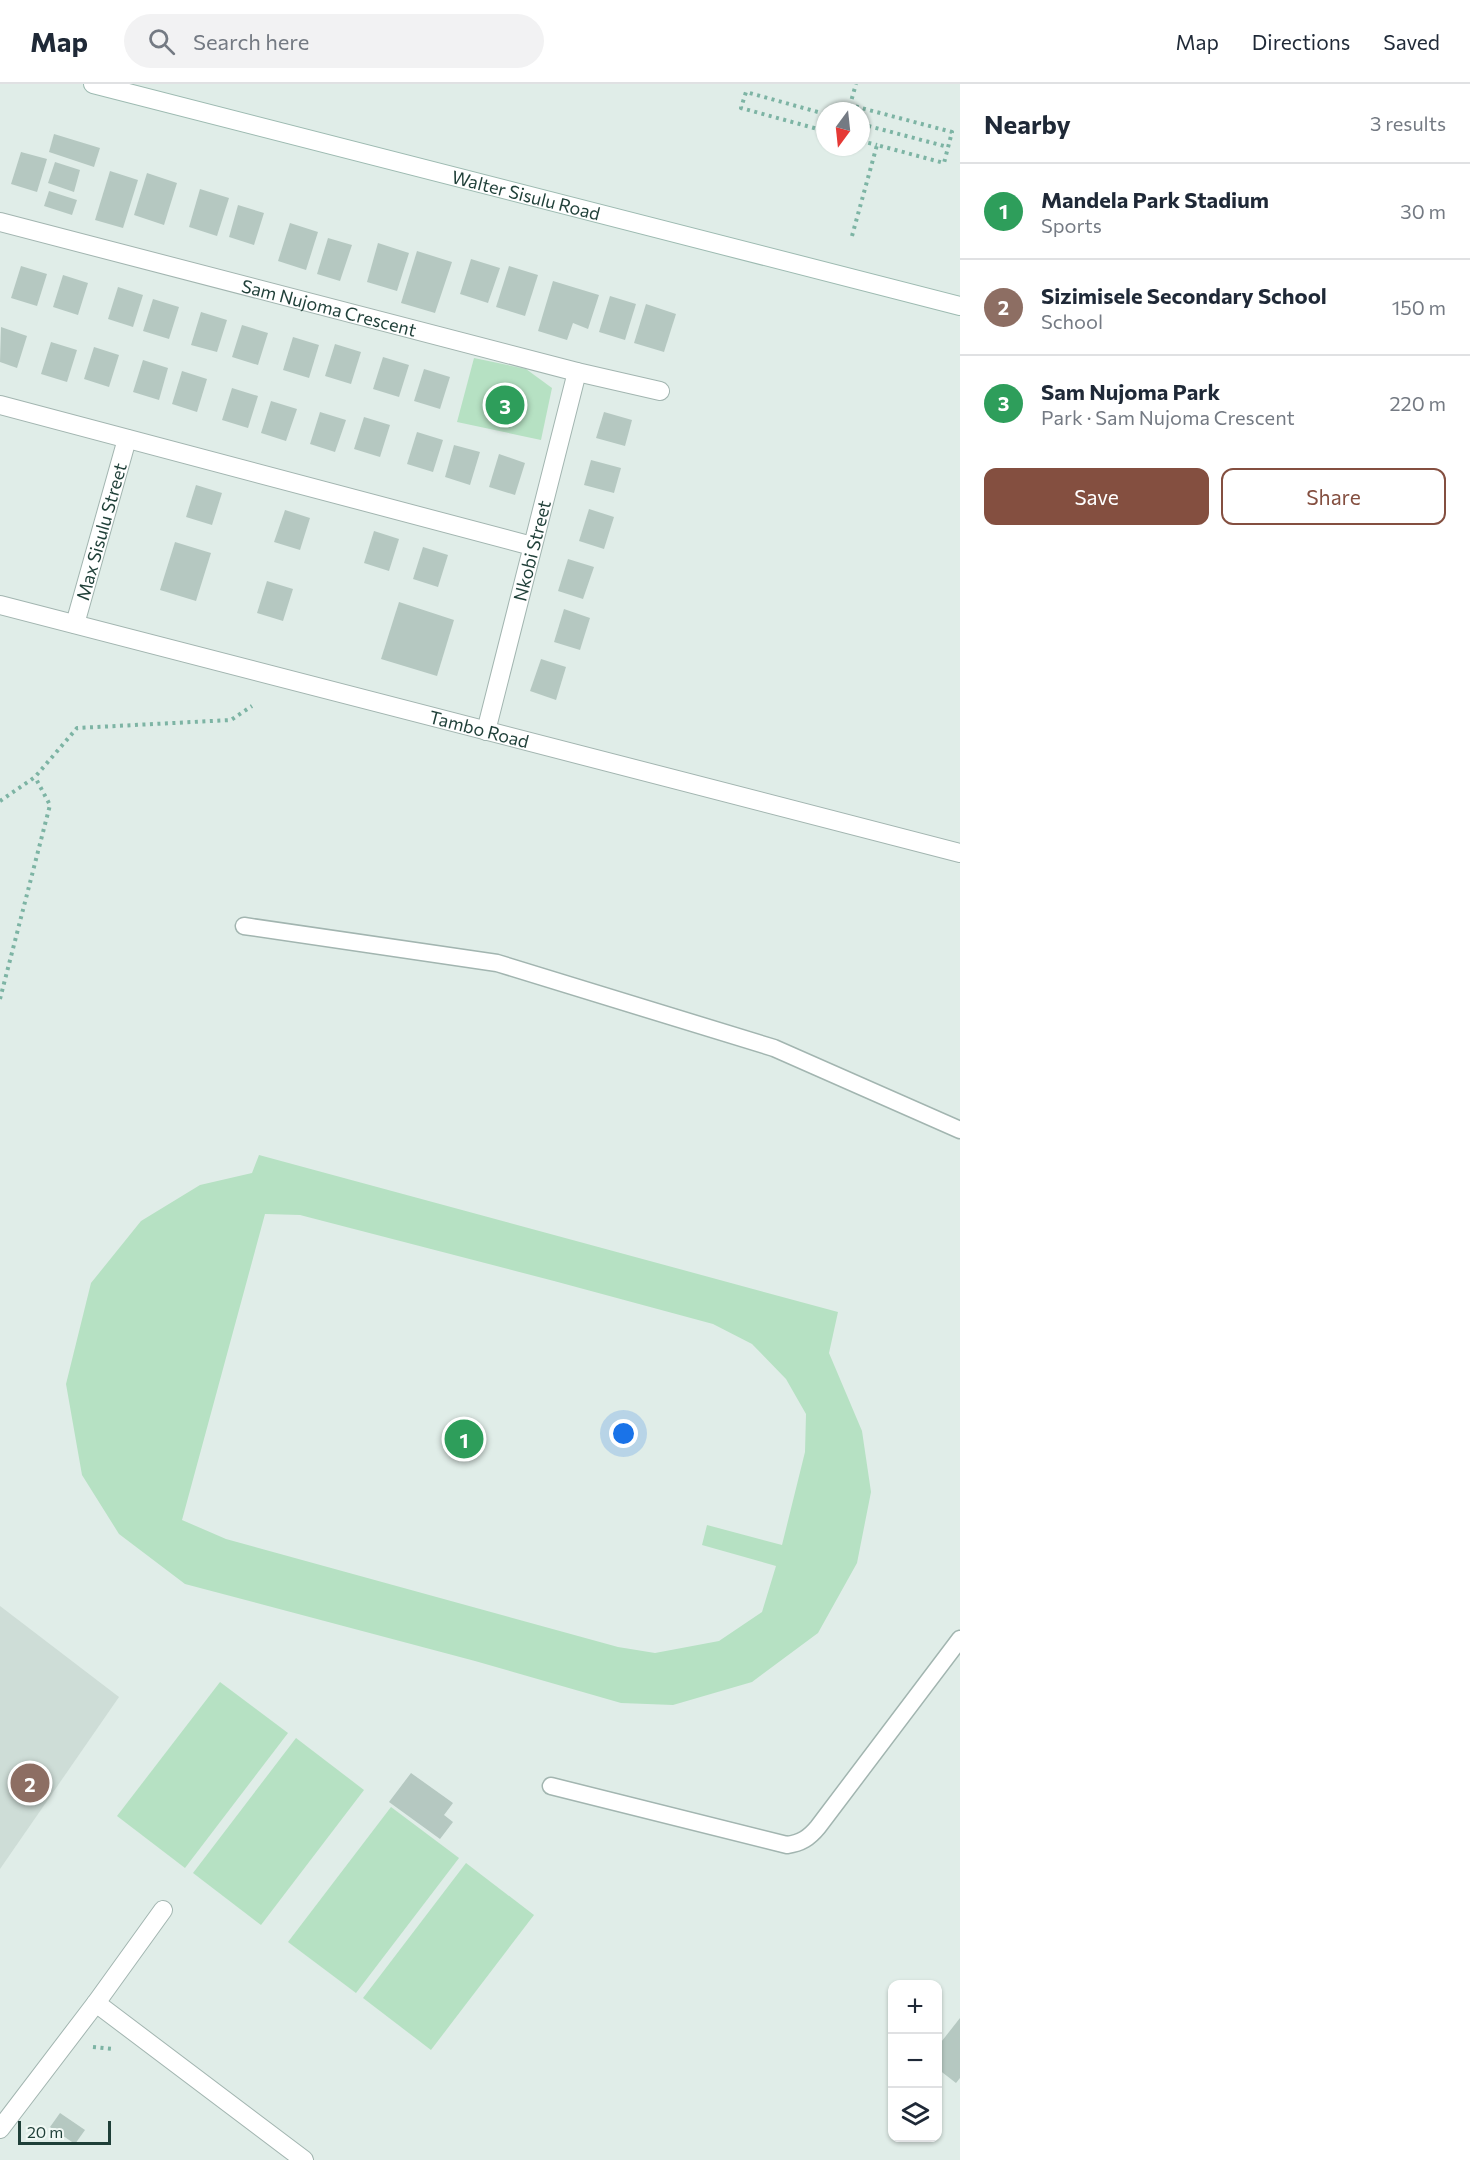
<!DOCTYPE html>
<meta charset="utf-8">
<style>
body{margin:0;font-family:Commissioner,sans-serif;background:#f2f2f3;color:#1f2937}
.controls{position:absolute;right:18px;bottom:18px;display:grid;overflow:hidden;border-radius:12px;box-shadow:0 2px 4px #0004}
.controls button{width:54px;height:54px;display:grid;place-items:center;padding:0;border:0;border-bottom:2px solid #e0e1e3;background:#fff;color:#1f2937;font:30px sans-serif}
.compass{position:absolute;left:816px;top:18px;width:54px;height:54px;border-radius:50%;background:#fff;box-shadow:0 2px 4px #0004;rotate:195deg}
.scale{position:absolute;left:18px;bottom:15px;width:93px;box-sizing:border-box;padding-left:6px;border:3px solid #1f3f38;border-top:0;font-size:16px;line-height:21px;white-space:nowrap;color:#1f3f38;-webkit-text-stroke:4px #f1f9f5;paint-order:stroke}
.you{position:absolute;left:624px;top:1350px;width:21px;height:21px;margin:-15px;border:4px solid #fff;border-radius:50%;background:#1a73e8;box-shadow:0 0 0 9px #1a73e833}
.badge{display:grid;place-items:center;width:39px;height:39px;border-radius:50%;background:#844f40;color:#fff;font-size:20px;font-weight:700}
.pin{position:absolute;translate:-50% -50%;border:3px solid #fff;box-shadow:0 2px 6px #0006}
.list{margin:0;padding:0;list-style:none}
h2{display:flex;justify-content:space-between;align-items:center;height:78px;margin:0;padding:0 24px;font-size:26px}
h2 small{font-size:20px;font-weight:400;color:#747a83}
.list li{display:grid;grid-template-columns:39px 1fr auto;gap:18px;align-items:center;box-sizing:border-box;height:96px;padding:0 24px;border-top:2px solid #e0e1e3}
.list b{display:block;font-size:22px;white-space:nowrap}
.list p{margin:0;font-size:20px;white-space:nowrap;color:#747a83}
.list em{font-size:20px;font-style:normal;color:#747a83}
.actions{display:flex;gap:12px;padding:18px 24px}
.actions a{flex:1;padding:14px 0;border:2px solid #844f40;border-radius:12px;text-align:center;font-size:21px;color:#844f40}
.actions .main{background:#844f40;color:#fff}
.icon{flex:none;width:33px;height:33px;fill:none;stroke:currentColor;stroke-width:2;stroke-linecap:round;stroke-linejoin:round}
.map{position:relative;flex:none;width:960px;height:2076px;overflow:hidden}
header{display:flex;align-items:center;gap:36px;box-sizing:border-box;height:84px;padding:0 30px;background:#fff;border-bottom:2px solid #e0e1e3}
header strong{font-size:28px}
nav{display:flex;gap:33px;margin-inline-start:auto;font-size:21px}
.search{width:420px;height:54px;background:#f2f2f3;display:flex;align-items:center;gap:15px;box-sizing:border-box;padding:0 21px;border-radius:33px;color:#747a83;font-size:22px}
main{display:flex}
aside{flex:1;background:#fff}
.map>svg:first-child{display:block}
</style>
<header>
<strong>Map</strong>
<div class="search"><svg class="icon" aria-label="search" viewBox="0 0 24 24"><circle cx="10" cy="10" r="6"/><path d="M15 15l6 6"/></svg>Search here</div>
<nav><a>Map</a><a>Directions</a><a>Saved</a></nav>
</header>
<main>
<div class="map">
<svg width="960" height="2076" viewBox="0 0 960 2076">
<rect width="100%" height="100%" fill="#e0ede8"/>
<polygon fill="#ceddd7" points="0,1522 119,1613 0,1785"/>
<g fill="#b6e1c3" fill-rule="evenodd">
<polygon points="474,274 526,285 552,304 541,356 457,338"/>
<path d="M259 1071 838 1228 829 1269 862 1347 871 1408 857 1479 818 1549 752 1598 673 1621 621 1619 475 1577 185 1500 119 1450 82 1391 66 1300 91 1199 141 1137 200 1101 252 1089ZM265 1130 300 1131 554 1197 713 1240 752 1260 786 1295 806 1330 805 1368 782 1461 707 1441 702 1461 776 1482 762 1528 719 1557 655 1569 618 1563 226 1455 182 1436Z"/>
<polygon points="220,1598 288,1649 185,1784 117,1732"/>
<polygon points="296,1654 364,1706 261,1841 193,1789"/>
<polygon points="391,1723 459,1774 356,1909 288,1858"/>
<polygon points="466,1779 534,1831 431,1966 363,1914"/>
</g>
<g fill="#b5c8c1">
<polygon points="54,50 100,64 94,83 49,68"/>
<polygon points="21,68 47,75 37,108 11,100"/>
<polygon points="55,78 80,86 74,108 48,99"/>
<polygon points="110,87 138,96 123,144 95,136"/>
<polygon points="147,89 177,99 164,141 134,131"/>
<polygon points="200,105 229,114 217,152 189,143"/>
<polygon points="49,107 77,116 72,131 44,122"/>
<polygon points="238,121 264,129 254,161 229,153"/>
<polygon points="290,139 318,148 306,186 278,177"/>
<polygon points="328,154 352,161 340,197 317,190"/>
<polygon points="378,159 409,169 397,207 367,198"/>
<polygon points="417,167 452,178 435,229 401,219"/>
<polygon points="471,175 500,184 488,219 460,210"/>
<polygon points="21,182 47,190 37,222 11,214"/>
<polygon points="509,182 538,191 525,232 496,223"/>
<polygon points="63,191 88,199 78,231 53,223"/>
<polygon points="553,197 599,211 588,245 573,239 567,256 538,247"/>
<polygon points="118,203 143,211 133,243 108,235"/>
<polygon points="610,212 636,220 625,256 599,248"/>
<polygon points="153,215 179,223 169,255 143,247"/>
<polygon points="646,220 676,230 664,268 634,259"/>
<polygon points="201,228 227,236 217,268 191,261"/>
<polygon points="242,241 268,249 258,281 232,273"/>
<polygon points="1,243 27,252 17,284 0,278"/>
<polygon points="293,253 319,261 309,294 283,286"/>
<polygon points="51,258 77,266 67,298 41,290"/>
<polygon points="335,260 361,268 351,300 325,292"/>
<polygon points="94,263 119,271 109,303 84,295"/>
<polygon points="383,273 409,281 399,313 373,305"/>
<polygon points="143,276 168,284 159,316 133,308"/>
<polygon points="424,285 450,293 440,325 414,317"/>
<polygon points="182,287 207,295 197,328 172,320"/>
<polygon points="232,304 258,312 248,344 222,336"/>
<polygon points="271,317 297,325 286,357 261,349"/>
<polygon points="320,328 346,336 335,368 310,360"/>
<polygon points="604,328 632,336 625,362 596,354"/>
<polygon points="364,333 390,341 380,373 354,365"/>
<polygon points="417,348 443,356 433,388 407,380"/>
<polygon points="454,361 480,368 470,401 445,393"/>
<polygon points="499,370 525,379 515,411 489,403"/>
<polygon points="591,376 621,384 614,409 584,401"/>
<polygon points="196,401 222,409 212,441 186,433"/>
<polygon points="589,425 614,433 604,465 579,457"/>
<polygon points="285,426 310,434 300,466 274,458"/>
<polygon points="374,447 399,455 389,487 364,479"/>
<polygon points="175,458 211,469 196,517 160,506"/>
<polygon points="423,463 448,471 438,503 413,495"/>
<polygon points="568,475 594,483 583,515 558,507"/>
<polygon points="267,497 293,505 283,537 257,529"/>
<polygon points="399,518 454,536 437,592 381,575"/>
<polygon points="564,525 590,534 580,566 554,558"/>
<polygon points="541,575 566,583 556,616 530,607"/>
<polygon points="411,1689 453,1719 444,1731 453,1738 440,1755 389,1718"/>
<polygon points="960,1934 960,1994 956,1999 938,1985 938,1962"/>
<polygon points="60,2029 85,2046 75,2060 50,2043"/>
</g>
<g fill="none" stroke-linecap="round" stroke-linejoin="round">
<defs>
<g id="lane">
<polyline points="244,842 497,879 774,964 960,1046"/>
<path d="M551 1702 787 1761C801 1759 809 1754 818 1743L960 1555"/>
</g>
<g id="street">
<path id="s1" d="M0 138 577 288 660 307"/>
<polyline points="0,321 532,462"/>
<path id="s2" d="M0 521 960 769"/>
<path id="s3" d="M75 540 127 355"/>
<path id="s4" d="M486 647 577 288"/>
<polyline points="96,1919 304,2076"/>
<polyline points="0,2045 96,1919 163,1826"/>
</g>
<g id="secondary">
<path id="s5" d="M93 0 960 222"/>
</g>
</defs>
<use href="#lane" stroke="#a2b5b0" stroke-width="19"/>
<use href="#street" stroke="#a2b5b0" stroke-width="20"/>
<use href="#secondary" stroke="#9dbab1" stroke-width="20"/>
<g stroke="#7db4a4" stroke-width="4" stroke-dasharray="3 4.5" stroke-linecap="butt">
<polyline points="825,30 746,8 741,24 825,47"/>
<polyline points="861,40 948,63"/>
<polyline points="861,57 877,61"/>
<polyline points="852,152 877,61 944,79 952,48 850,21 856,0"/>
<polyline points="0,717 35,693 77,644 231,636 252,622"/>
<polyline points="0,915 50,721 35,693"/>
<polyline points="93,1963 113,1965"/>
</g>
<use href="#lane" stroke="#fff" stroke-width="16"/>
<use href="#street" stroke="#fff" stroke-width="18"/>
<use href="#secondary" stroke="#fff" stroke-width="18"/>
</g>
<g text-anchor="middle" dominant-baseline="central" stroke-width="4.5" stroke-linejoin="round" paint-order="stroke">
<g font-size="18" fill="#1f3f38" stroke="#f1f9f5">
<text stroke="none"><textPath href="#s5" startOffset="447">Walter Sisulu Road</textPath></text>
<text stroke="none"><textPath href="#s1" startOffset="340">Sam Nujoma Crescent</textPath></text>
<text stroke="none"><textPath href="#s3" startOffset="96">Max Sisulu Street</textPath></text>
<text stroke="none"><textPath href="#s4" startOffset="186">Nkobi Street</textPath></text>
<text stroke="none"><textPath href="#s2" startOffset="495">Tambo Road</textPath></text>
</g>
</g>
</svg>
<div class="controls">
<button>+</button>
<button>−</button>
<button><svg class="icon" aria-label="layers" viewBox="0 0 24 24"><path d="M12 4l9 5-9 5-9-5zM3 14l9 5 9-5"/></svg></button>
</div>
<svg class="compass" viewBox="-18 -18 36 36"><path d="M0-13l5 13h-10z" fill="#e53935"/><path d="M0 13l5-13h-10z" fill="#747a83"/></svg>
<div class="scale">20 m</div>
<div class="you"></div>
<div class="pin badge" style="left:464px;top:1355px;background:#2e9e5b">1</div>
<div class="pin badge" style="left:30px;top:1699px;background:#8d6e63">2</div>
<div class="pin badge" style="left:505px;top:321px;background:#2e9e5b">3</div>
</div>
<aside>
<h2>Nearby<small>3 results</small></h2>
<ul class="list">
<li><span class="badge" style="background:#2e9e5b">1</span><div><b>Mandela Park Stadium</b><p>Sports</p></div><em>30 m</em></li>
<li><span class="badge" style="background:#8d6e63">2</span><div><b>Sizimisele Secondary School</b><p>School</p></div><em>150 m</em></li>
<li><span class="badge" style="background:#2e9e5b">3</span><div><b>Sam Nujoma Park</b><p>Park · Sam Nujoma Crescent</p></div><em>220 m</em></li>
</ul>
<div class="actions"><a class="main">Save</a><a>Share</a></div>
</aside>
</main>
